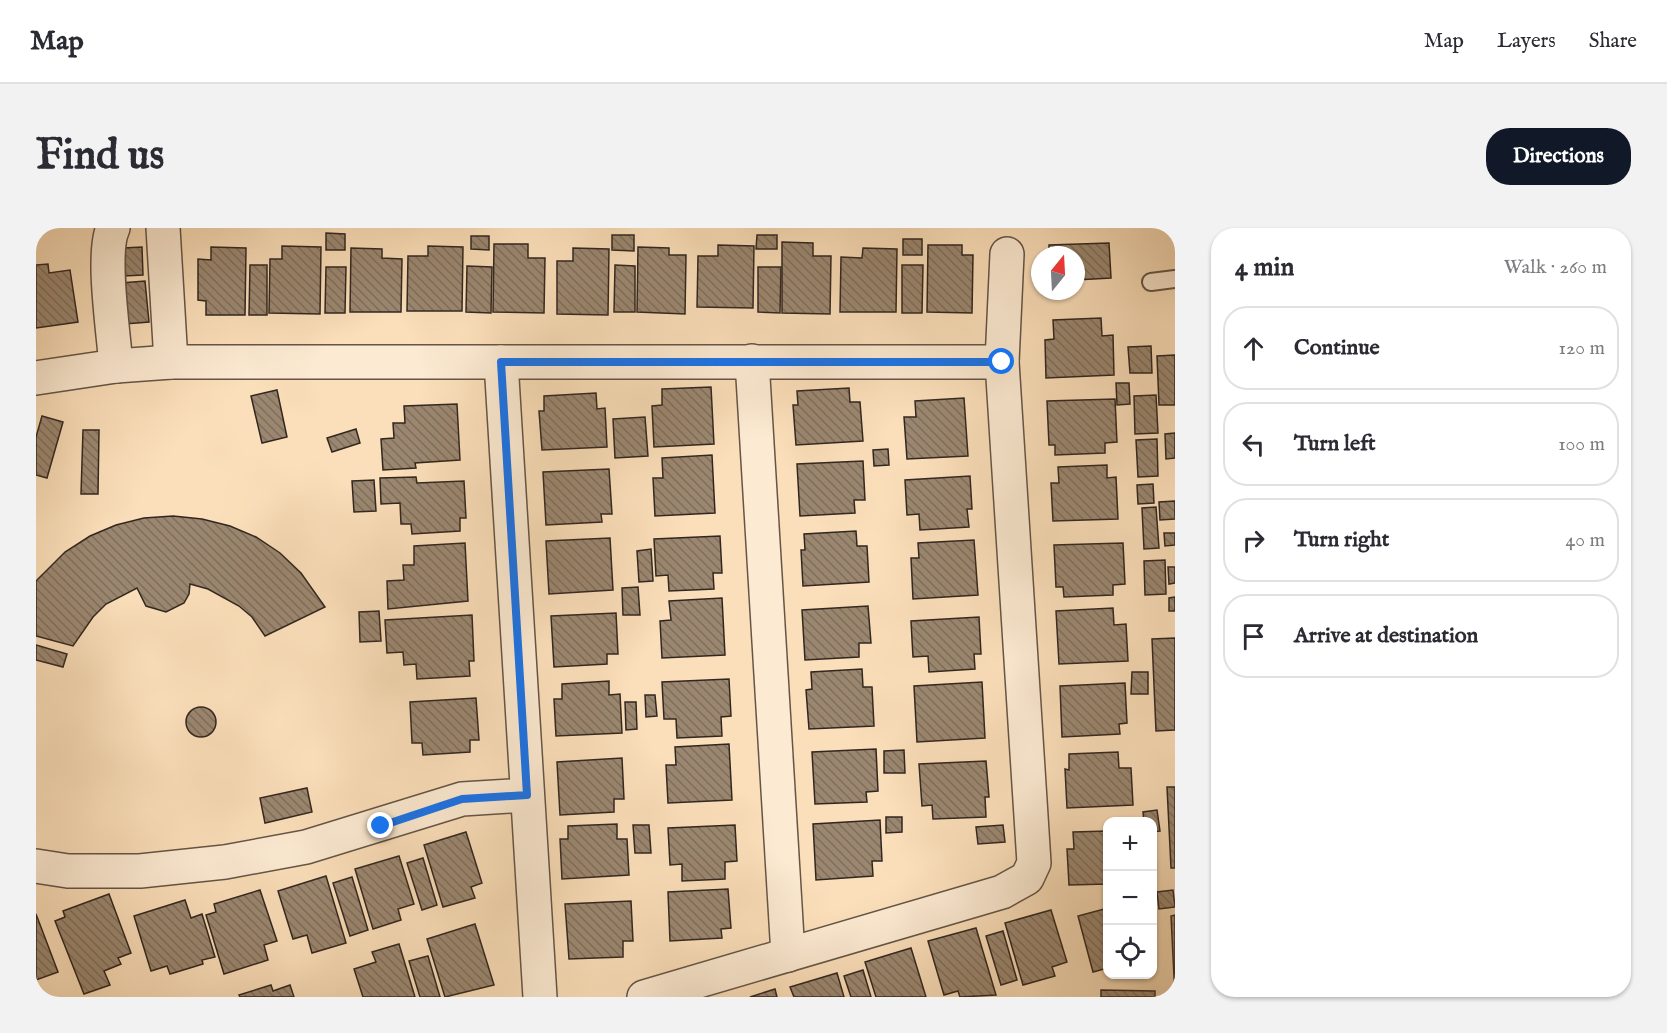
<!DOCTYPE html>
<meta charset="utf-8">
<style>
body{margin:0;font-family:"IM FELL English",serif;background:#f2f2f3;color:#2b2b33}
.controls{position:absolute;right:18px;bottom:18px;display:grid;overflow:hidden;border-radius:12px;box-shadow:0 2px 4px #0004}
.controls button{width:54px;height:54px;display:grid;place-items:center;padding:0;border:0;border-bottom:2px solid #e1e1e2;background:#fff;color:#2b2b33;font:30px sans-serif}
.compass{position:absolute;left:995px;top:18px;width:54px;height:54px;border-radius:50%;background:#fff;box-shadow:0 2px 4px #0004;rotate:18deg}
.stop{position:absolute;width:18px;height:18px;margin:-14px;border:4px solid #1a73e8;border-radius:50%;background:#fff}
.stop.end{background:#1a73e8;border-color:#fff;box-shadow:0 2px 6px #0008}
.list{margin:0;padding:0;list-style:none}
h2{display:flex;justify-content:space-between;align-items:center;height:78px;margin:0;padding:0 24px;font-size:26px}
h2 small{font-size:20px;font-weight:400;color:#7c7c81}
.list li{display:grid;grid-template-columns:39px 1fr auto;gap:18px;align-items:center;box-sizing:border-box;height:84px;margin:0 12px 12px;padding:0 12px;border:2px solid #e1e1e2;border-radius:24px}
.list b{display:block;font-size:22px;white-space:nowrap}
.list em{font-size:20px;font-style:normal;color:#7c7c81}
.icon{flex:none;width:33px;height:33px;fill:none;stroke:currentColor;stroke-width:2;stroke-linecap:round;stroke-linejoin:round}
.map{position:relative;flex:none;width:1139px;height:769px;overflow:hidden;border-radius:24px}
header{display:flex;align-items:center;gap:36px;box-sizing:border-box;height:84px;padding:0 30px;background:#fff;border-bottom:2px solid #e1e1e2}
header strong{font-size:28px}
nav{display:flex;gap:33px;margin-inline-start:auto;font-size:21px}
.intro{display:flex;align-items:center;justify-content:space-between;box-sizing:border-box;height:144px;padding:0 36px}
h1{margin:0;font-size:42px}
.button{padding:15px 27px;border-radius:24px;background:#111827;color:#fff;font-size:21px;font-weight:700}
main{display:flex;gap:36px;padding:0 36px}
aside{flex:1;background:#fff;border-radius:24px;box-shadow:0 2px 4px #0004}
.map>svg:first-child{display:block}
</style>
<header>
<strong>Map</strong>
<nav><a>Map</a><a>Layers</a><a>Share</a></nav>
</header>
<div class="intro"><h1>Find us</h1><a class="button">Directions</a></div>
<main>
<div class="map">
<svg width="1139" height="769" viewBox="0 0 1139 769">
<defs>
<pattern id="building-back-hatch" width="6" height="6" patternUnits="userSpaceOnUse" patternTransform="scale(1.5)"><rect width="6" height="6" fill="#9b8770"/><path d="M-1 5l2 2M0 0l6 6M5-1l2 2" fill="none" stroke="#7f6e5c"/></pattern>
</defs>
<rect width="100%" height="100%" fill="#fbdfba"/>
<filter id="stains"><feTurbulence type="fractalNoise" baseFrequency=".00333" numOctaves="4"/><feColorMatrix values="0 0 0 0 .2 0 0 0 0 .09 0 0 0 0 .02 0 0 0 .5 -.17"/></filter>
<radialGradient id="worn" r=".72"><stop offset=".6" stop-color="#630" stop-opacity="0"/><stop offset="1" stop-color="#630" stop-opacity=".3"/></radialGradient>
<g fill="url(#building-back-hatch)" stroke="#322720" stroke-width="1.5">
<polygon points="290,5 309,6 309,22 290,22"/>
<polygon points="576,7 598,7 598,23 576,22"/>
<polygon points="721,7 741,7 741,21 720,21"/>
<polygon points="435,8 453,8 453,22 435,21"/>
<rect x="867" y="11" width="19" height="16"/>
<polygon points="746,14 777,15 777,28 795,28 794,86 746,85"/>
<polygon points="1073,15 1075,50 1040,52 1040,27 1013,27 1013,17"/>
<polygon points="458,16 492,16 492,30 509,30 508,85 457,84"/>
<polygon points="682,17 718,18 717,80 661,79 662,28 682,28"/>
<polygon points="892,17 926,17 926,27 937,27 936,85 891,84"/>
<polygon points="246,18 285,19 284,86 233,85 234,31 246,31"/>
<polygon points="392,18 427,19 426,83 371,83 372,28 392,28"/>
<polygon points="106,19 107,47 88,48 87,20"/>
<polygon points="175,19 210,20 209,87 170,87 170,73 162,72 162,31 175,32"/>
<polygon points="602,19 633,20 633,27 650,27 649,86 601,84"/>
<polygon points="315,20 346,21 346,30 366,31 365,84 314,84"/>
<polygon points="537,20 573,21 572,87 521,86 521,33 537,33"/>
<polygon points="827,20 861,21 860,84 804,84 805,29 826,30"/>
<polygon points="12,36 13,45 34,42 42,94 0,100 0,37"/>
<polygon points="214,37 231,37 231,87 213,87"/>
<polygon points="579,37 599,38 599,84 578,84"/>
<polygon points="866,37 887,37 886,85 866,85"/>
<polygon points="431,38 456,39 455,85 430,84"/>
<polygon points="290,39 310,39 309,85 289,85"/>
<polygon points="722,39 745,39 744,85 722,84"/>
<polygon points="109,53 113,94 89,96 85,55"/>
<polygon points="1065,90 1066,108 1077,107 1078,147 1010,150 1009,112 1018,111 1017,92"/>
<polygon points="1115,118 1116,145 1094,145 1092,119"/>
<polygon points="1139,127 1139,177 1123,177 1121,128"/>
<polygon points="1080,155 1093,155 1094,176 1081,177"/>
<polygon points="675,159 678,216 618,219 616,178 626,177 626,161"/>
<polygon points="813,160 814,174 824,174 827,213 760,217 757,177 762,177 761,163"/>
<polygon points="241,162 251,209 226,215 215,168"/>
<polygon points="560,165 561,181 569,180 571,219 506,222 503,183 508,183 508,168"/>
<polygon points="1120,167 1122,205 1099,206 1098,168"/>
<polygon points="928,170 932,228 871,231 868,189 880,189 879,173"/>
<polygon points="1079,171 1081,214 1069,215 1069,225 1019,227 1019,217 1013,217 1011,173"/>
<polygon points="421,176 424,232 379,235 380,240 347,242 345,211 358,210 357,195 369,195 368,178"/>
<polygon points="6,188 27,194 11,250 0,247 0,209"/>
<polygon points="609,189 612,228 579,230 577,191"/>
<polygon points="320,201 324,215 296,224 291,210"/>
<polygon points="47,202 63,202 62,266 45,266"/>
<polygon points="1139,205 1139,230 1130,231 1129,206"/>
<polygon points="1121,211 1122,248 1102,249 1100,212"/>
<polygon points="852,221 853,237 838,238 837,222"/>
<polygon points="676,227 679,285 619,288 617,250 627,250 626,230"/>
<polygon points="827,233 829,272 818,272 819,285 764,288 761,236"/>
<polygon points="1071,237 1071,250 1080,249 1082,291 1017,293 1015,255 1023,255 1022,239"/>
<polygon points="573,241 576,286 565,286 566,294 510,297 507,244"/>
<polygon points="934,248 936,281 931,281 933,299 884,302 883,286 871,287 869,252"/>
<polygon points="380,249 381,255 428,253 430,290 424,290 424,303 376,306 375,296 365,296 364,275 345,276 344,250"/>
<polygon points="338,252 340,283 318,284 316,253"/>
<polygon points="1117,256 1118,275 1102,276 1101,257"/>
<polygon points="1139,273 1139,291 1124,292 1123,274"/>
<polygon points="1120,279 1123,320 1108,321 1106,280"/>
<polygon points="137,288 166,291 194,298 220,309 244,325 265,345 289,379 229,408 216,389 203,378 172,361 154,356 153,366 148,375 130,384 110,378 101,360 70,376 57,389 37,418 0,408 0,353 29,324 54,308 80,297 108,290"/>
<polygon points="820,303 821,318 831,318 833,354 767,358 765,322 769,322 768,306"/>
<polygon points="1128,305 1139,305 1139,317 1129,318"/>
<polygon points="684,308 686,345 677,345 678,361 633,363 632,347 620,348 618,311"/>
<polygon points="574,310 577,362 513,366 510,313"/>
<polygon points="938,312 942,367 877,371 875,330 883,330 882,315"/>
<polygon points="429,315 432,373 352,381 351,353 368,352 367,337 378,337 378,318"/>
<polygon points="1087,315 1089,356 1077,357 1077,367 1028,369 1027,359 1020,359 1018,317"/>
<polygon points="615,321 617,353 603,354 601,323"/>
<polygon points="1129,332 1130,366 1109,367 1108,333"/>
<polygon points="1132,339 1139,339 1139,355 1133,356"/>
<polygon points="602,359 604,387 587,387 586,360"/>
<polygon points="1139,369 1139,383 1133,383 1133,370"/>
<polygon points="686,370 689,427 626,430 624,393 635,392 633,373"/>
<polygon points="832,378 835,415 823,415 823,429 769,432 766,382"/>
<polygon points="1077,380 1078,397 1090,396 1092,433 1023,436 1020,383"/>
<polygon points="343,383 345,413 324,414 323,384"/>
<polygon points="580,385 582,426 571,426 571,436 518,439 515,388"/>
<polygon points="436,387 438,433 433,433 434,448 381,451 380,436 368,437 367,424 351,425 349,392"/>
<polygon points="943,389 945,426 938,426 939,441 893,444 892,428 877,429 875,393"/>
<polygon points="1139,410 1139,502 1120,503 1116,411"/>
<polygon points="0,417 31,426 27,439 0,432"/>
<polygon points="826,441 827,459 836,459 838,498 773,501 770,462 776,461 775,444"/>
<polygon points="1096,444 1112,444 1112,466 1095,466"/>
<polygon points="693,451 695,488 685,489 686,508 641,510 640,491 628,491 626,454"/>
<polygon points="573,453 573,467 584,466 586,505 520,508 518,471 526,471 526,456"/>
<polygon points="946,454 949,510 881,514 878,458"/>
<polygon points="1089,455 1091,495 1083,496 1084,506 1026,509 1024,458"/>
<polygon points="609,467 619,467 621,488 610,489"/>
<polygon points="440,470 443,512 434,512 434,524 387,527 386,515 376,515 374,474"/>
<polygon points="589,474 600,474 601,501 590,502"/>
<circle cx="165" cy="494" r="15"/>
<polygon points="693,516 696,572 632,575 630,537 640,537 639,519"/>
<polygon points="840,521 842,563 830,564 831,574 779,576 776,524"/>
<polygon points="868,522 869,545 848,545 848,523"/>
<polygon points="1082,524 1083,540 1095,540 1097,577 1031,580 1029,541 1033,542 1033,526"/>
<polygon points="586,530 588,571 578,571 578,584 524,587 521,534"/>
<polygon points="950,533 953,569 949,569 950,589 897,591 896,577 886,578 883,536"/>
<polygon points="1131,559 1139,559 1139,640 1135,640"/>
<polygon points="271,560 276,584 229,595 224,570"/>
<polygon points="1121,582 1124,603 1116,604 1116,594 1108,594 1107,584"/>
<polygon points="850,589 866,589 866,604 850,605"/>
<polygon points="844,592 846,633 836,633 837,648 780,652 777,596"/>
<polygon points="581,596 581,611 591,611 593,647 526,651 524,611 532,611 532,598"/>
<polygon points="597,597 613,597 615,625 599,625"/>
<polygon points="699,597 701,633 689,634 689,651 646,653 646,636 634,637 632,600"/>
<polygon points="967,597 969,614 942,616 940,599"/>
<polygon points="1072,603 1072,656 1033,657 1031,621 1038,621 1037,604"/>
<polygon points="430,604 446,655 435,659 439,670 407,679 388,617"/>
<polygon points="363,628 378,676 362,681 365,692 337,701 319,641"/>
<polygon points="387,630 401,677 386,682 371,635"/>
<polygon points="290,648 310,715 276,725 271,707 257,711 242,663"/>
<polygon points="316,649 332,702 314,708 297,655"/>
<polygon points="692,661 695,700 685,701 686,710 634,713 632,664"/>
<polygon points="224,662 241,713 228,717 232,732 188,746 170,687 180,684 178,676"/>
<polygon points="1137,662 1139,679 1123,681 1121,664"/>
<polygon points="73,666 95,725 82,730 85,736 68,743 74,757 48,766 19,693 29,689 27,683"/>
<polygon points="149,672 155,690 166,686 179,729 166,732 167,736 134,746 131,738 115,743 98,688"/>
<polygon points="595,673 597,713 587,713 587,729 533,731 529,676"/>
<polygon points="1072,680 1072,740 1057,744 1042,688"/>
<polygon points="1015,682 1031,734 1016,739 1019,748 987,757 969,695"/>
<polygon points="0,686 22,744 0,752"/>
<polygon points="1139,687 1139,769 1135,688"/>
<polygon points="439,696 458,757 409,769 391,711"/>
<polygon points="940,700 960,767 924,769 922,763 908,767 892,713"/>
<polygon points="967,703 981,752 965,757 950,708"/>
<polygon points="363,716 379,769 327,769 318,741 340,734 336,724"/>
<polygon points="875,720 890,769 840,769 829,734"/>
<polygon points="392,728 404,769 384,769 373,733"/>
<polygon points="827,742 835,769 815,769 808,748"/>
<polygon points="801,745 808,769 758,769 754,759"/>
<polygon points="235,757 237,763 254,757 258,769 204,769 203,767"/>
<polygon points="739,761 741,769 714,769"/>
<polygon points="1065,762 1119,763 1119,769 1065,769"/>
</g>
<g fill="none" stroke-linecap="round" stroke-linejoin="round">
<defs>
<polyline id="lane" points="1115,54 1139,51"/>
<g id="street">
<path d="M77 0C65 25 78 108 80 138"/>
<polyline points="127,0 135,134"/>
<polyline points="716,133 752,727"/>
<polyline points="465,134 504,769"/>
<polyline points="0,150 80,138 135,134 966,134"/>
<polyline points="0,638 32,643 104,643 189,634 270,619 426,571 491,567"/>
<polyline points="608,769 966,664 991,650 998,635 966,134 971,26"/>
</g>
</defs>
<use href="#lane" stroke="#645546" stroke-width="20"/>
<use href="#street" stroke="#645546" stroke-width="36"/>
<use href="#lane" stroke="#fcead2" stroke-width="16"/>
<use href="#street" stroke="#fcead2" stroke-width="33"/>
</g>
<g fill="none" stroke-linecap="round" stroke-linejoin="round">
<polyline stroke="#1a73e8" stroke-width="8" points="345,598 426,571 491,567 465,134 966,134"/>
</g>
<rect width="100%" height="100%" filter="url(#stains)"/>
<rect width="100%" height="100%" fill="url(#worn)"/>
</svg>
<div class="controls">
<button>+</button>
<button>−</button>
<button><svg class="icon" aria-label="locate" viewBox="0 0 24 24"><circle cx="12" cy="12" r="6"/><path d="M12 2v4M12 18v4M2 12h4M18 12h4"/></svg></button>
</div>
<svg class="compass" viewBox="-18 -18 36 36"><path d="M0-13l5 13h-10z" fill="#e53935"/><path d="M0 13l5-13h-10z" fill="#7c7c81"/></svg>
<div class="stop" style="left:966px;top:134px"></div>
<div class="stop end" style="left:345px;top:598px"></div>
</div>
<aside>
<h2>4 min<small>Walk · 260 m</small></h2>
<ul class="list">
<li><svg class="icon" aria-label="ahead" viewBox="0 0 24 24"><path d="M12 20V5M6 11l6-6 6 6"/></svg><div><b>Continue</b></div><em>120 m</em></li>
<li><svg class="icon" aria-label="left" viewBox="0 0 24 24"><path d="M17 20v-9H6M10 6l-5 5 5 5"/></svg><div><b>Turn left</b></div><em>100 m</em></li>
<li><svg class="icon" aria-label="right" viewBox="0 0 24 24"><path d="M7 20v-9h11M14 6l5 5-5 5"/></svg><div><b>Turn right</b></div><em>40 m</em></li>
<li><svg class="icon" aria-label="arrive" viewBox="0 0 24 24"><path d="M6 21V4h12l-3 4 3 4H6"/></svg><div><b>Arrive at destination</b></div></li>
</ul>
</aside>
</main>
